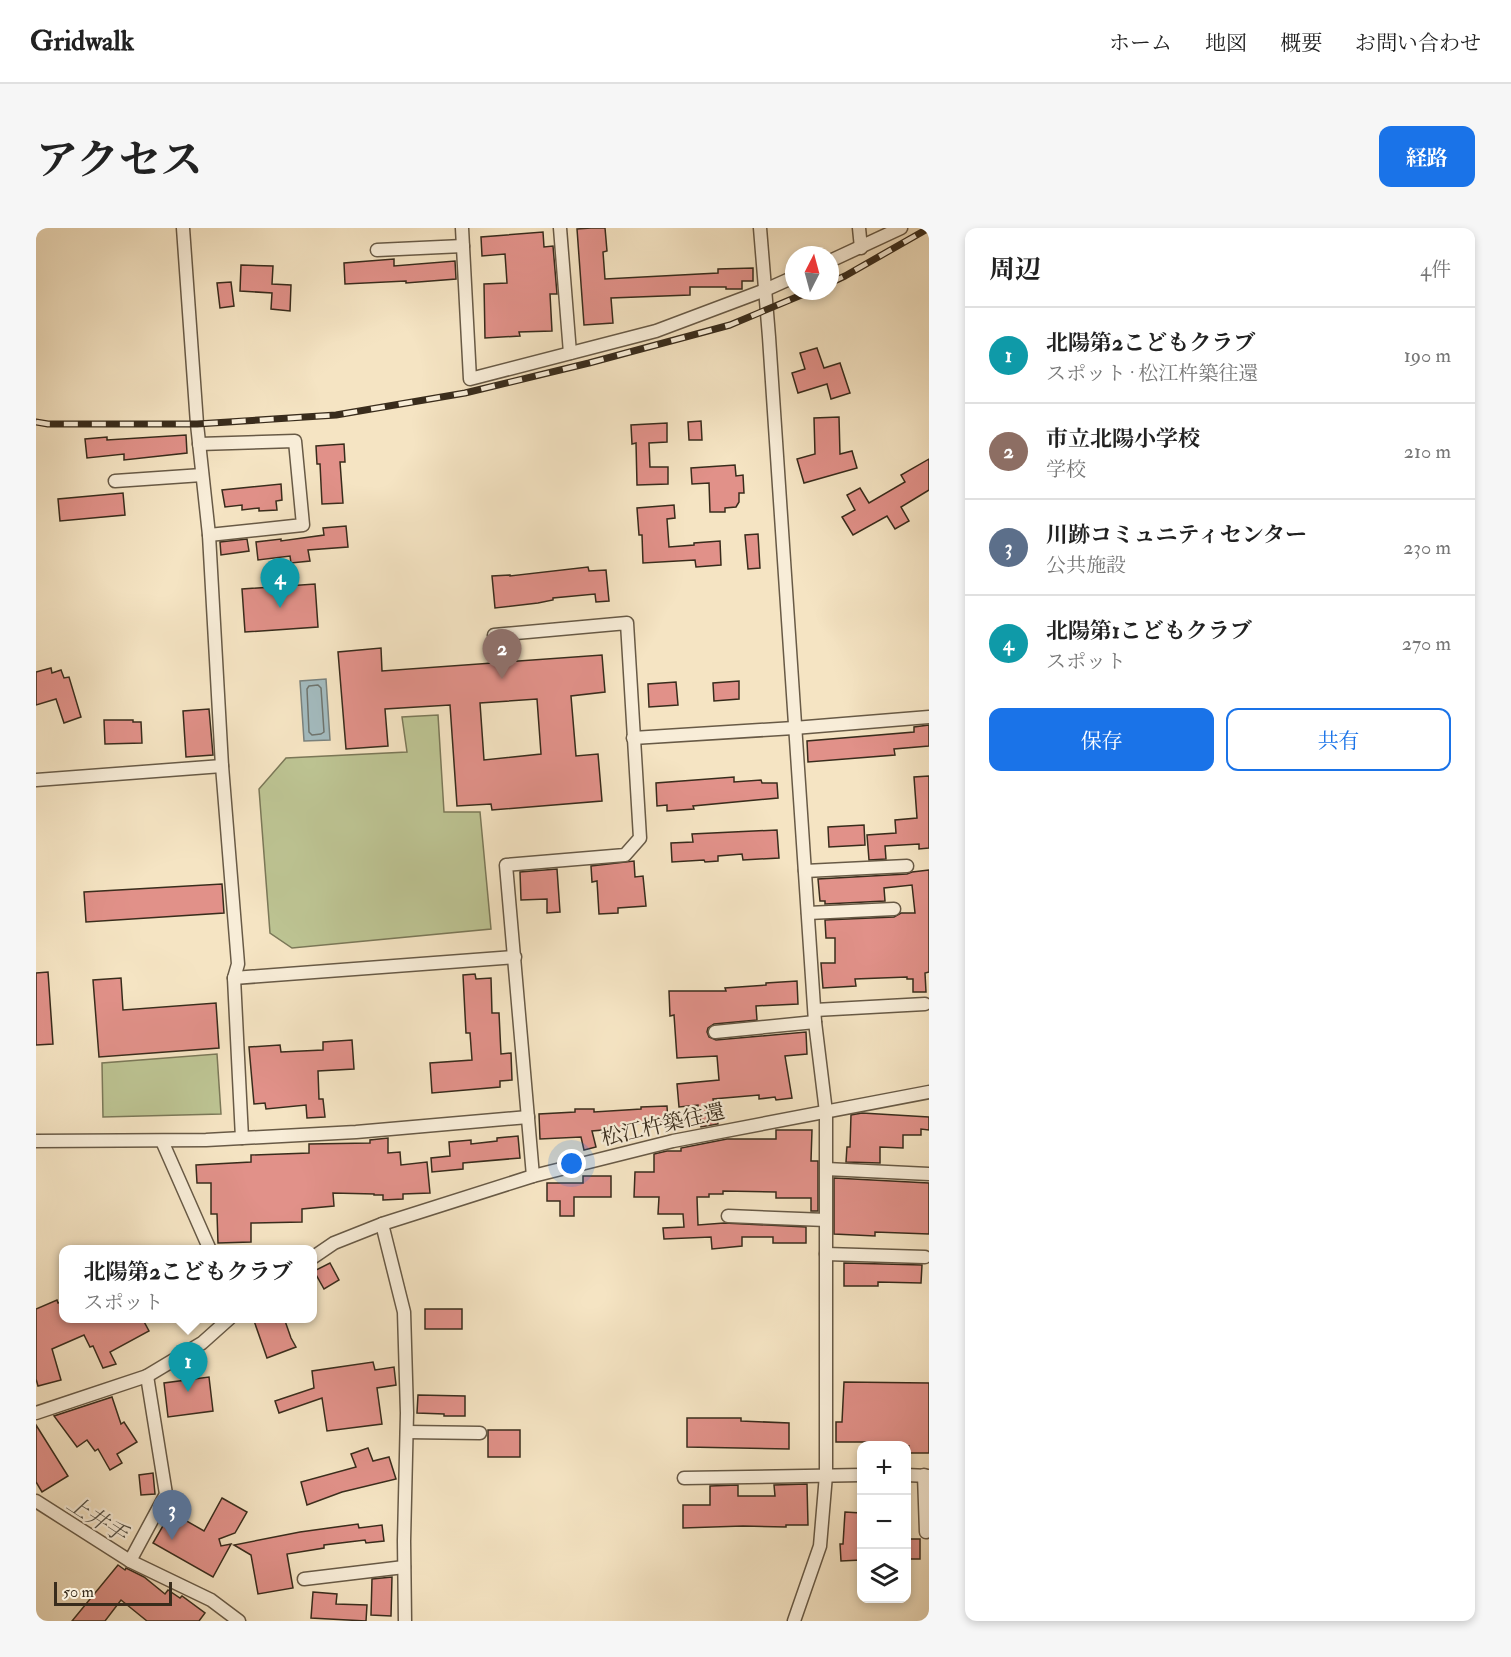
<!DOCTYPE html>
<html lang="ja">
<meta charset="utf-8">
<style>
body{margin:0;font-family:"IM FELL Double Pica","Noto Serif JP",serif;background:#f6f6f6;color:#222}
.controls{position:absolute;right:18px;bottom:18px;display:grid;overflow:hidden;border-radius:12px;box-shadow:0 3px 9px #0003}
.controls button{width:54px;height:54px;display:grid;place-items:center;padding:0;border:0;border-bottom:2px solid #e0e0e0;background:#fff;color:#222;font:30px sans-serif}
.compass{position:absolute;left:749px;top:18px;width:54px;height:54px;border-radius:50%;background:#fff;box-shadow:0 3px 9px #0003;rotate:6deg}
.scale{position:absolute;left:18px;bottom:15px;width:118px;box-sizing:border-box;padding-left:6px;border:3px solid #392c1c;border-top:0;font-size:16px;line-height:21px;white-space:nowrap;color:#392c1c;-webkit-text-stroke:4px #f8edd8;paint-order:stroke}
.you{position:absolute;left:536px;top:936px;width:21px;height:21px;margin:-15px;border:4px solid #fff;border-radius:50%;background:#1a73e8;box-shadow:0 0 0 9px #1a73e833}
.badge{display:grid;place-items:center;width:39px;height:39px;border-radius:50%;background:#1a73e8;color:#fff;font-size:20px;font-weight:700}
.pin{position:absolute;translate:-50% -50px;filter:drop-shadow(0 2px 3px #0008)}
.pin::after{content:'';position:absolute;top:32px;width:21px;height:18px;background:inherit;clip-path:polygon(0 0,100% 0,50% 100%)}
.popup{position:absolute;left:23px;top:1017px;width:258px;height:78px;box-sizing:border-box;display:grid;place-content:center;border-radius:12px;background:#fff;filter:drop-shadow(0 2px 4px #0005);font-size:20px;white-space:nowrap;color:#767676}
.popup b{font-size:22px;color:#222}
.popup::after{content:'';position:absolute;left:50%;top:100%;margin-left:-12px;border:12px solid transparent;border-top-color:#fff}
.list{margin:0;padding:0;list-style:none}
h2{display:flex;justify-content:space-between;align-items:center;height:78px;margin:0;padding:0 24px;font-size:26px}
h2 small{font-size:20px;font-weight:400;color:#767676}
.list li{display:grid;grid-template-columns:39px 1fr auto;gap:18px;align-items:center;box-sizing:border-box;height:96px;padding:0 24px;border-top:2px solid #e0e0e0}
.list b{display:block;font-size:22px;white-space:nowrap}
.list p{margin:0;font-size:20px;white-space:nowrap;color:#767676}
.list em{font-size:20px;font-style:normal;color:#767676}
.actions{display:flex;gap:12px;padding:18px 24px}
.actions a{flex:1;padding:14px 0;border:2px solid #1a73e8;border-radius:12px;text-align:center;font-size:21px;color:#1a73e8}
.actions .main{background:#1a73e8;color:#fff}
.icon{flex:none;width:33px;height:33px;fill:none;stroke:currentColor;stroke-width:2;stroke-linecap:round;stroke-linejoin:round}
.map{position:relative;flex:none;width:893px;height:1393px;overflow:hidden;border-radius:12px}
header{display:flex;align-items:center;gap:36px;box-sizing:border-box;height:84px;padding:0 30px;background:#fff;border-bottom:2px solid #e0e0e0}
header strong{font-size:28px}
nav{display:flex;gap:33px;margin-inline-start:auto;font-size:21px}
.intro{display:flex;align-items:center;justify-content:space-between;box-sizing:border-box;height:144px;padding:0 36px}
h1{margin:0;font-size:42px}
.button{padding:15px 27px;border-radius:12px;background:#1a73e8;color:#fff;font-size:21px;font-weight:700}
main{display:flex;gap:36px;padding:0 36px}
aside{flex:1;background:#fff;border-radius:12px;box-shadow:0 3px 9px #0003}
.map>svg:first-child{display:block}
</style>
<header>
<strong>Gridwalk</strong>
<nav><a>ホーム</a><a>地図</a><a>概要</a><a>お問い合わせ</a></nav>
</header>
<div class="intro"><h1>アクセス</h1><a class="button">経路</a></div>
<main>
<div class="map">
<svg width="893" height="1393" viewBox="0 0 893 1393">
<rect width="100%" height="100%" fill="#f5e4c3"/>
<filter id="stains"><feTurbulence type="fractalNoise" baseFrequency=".00333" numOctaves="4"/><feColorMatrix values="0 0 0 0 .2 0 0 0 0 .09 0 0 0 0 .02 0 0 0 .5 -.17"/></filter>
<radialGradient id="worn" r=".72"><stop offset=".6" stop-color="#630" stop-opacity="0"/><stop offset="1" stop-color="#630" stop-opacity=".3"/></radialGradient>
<g fill="#bdc493" stroke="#7b7858" stroke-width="1.5">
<polygon points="402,487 408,584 444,584 455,701 256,720 234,705 223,561 250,530 371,524 366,489"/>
<polygon points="181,826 185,886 67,889 66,835"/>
</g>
<polygon fill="#a3bbbf" stroke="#79827e" stroke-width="1.5" points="290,451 294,512 268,513 264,453"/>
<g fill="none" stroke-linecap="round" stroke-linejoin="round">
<polygon stroke="#6e746e" stroke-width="1.5" points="282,457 285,460 288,504 285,506 276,507 273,504 271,461 273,458"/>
</g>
<g fill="#e19189" stroke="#392c1c" stroke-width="1.5" fill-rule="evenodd">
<polygon points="555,0 569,0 571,23 567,24 569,51 682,45 682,41 717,40 717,53 706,53 706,61 690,61 690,59 654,59 654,67 575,70 577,95 548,97 541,1"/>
<polygon points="507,4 508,19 517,18 521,66 514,66 516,103 483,104 484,108 449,110 448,56 471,55 469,26 446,28 445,9"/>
<polygon points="358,31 358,38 419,33 420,51 370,55 370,53 309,56 308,35"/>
<polygon points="205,37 237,38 236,56 255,57 254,83 235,81 236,65 204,63"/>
<polygon points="195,54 198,78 184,80 181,55"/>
<polygon points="781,120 788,140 804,135 814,165 795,171 791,156 762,165 756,145 769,141 764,125"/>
<polygon points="803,189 804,226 816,223 821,240 768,255 761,231 779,226 778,190"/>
<polygon points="665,193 666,212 653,212 652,194"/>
<polygon points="631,195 631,214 613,215 614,239 632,239 632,256 601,257 600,215 596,216 595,197"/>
<polygon points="150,207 151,225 88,232 88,226 51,230 49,211 71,209 71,212"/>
<polygon points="308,216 309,234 304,234 307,275 286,276 284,236 281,236 280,218"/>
<polygon points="893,231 893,262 865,279 873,293 859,301 851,288 817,307 806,289 819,282 811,267 824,260 833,275 869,254 865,247"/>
<polygon points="699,237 700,248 707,247 708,265 703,265 703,274 700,279 689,280 689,284 674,284 673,255 656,256 655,240"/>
<polygon points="245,256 246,272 240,273 241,282 223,283 223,280 206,282 206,277 189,279 186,262"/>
<polygon points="87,265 89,287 24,293 22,271"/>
<polygon points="638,277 639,290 631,291 633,319 658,317 658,315 684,313 685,337 660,339 659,332 607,335 606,307 603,307 601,280"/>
<polygon points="310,298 312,319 272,322 274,333 255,335 254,328 222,332 220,314 245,311 245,313 288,307 287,300"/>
<polygon points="722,306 724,340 712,341 709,307"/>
<polygon points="211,311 213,323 185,327 184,314"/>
<polygon points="552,339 553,343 570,342 573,373 560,374 559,366 517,370 517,372 502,375 459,380 456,348 474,347 474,348"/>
<polygon points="279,356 282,399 209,404 206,361"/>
<path d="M345 420 346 443 566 427 569 464 535 468 540 528 562 526 566 573 456 582 455 576 421 578 414 477 349 481 352 518 310 521 302 424ZM501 471 505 526 448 532 444 475Z"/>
<polygon points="15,440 16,445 25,442 28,450 33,449 45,489 28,495 20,471 0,477 0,444"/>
<polygon points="703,453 703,471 678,473 677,455"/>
<polygon points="640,454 642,477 613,479 612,456"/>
<polygon points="173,481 177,527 150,529 147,483"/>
<polygon points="68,492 97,492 97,494 105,494 106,515 69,516"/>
<polygon points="893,497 893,518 858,521 859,527 772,534 771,513 878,504 878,499"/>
<polygon points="893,548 893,620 883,621 883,616 849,618 850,631 833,632 831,607 860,605 859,592 881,590 878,549"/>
<polygon points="698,549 698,554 725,552 726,555 741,555 742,570 657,578 658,581 631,583 631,577 621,578 620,555"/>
<polygon points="828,597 829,617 793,619 792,599"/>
<polygon points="741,602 743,630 707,632 706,626 682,628 682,633 669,634 668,632 636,634 635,615 657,614 656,606"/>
<polygon points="598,633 599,649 607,648 610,678 582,680 582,685 563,686 561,653 556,654 555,638"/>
<polygon points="521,641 524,684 511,685 511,671 485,672 484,644"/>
<polygon points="893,642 893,744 889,745 890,764 877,764 877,751 871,751 871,749 819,751 820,758 787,760 785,735 799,735 799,710 790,710 789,692 858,689 865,685 879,685 876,657 848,660 849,673 789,676 789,673 784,673 782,651 871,646 876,644"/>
<polygon points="186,656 188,685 50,694 48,664"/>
<polygon points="12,744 17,816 0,817 0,745"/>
<polygon points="439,746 440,751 455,750 456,785 463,785 465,826 475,825 476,852 464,853 464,859 396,865 394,835 436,832 434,805 430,805 427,747"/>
<polygon points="85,750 87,782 180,775 183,820 63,829 57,752"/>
<polygon points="761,753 762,776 720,778 721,792 678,796 672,800 671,804 673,809 680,812 770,804 771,826 749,828 756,870 740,872 739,869 723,871 723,867 677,871 682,896 665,899 662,877 643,879 641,856 683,852 681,828 641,830 638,787 634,788 633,763 690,763 689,760 730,757 730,755"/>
<polygon points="316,812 318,841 282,843 283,871 287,871 289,889 271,890 270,877 230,881 229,875 218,876 213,819 244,817 245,824 287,822 287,814"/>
<polygon points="631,878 632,894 590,896 590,900 556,903 560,919 548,922 545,909 504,911 503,886 539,884 539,881 558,881 558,884 605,881 605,879"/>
<polygon points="826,885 893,889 893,902 885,901 885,907 867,907 867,920 844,919 844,935 810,934 811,919 814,919 815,887"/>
<polygon points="740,902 776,902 775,933 782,933 782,983 775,983 775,970 740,970 740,964 687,963 687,966 673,966 673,969 661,969 662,997 688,995 770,999 770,1015 737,1015 737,1009 706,1009 706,1018 676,1021 675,1009 628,1011 627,1000 648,999 647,986 622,986 623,969 598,969 599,944 618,944 618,926 631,923 645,923 645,920 691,911 740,911"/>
<polygon points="482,908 484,930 427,935 427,941 396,944 395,930 414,928 413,914 435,912 435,916 461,913 461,910"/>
<polygon points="352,910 352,925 364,924 365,937 391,934 394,965 367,966 367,971 347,972 347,967 338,967 338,966 297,965 298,978 266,981 266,994 215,995 215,1014 182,1015 181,986 175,986 175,955 161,955 160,937 215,934 215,927 273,925 273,916 334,915 334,912"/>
<polygon points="547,948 575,948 575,969 538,969 538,988 524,988 524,973 511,973 511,955 547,955"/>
<polygon points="798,950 893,955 893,1006 839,1004 839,1008 798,1006"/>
<polygon points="294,1035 303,1052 288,1061 278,1043"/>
<polygon points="808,1035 886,1037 885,1055 842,1054 842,1058 808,1058"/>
<polygon points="21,1072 22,1075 27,1073 27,1090 106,1090 113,1103 74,1124 80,1136 67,1140 57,1118 54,1119 48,1107 16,1121 25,1152 2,1158 0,1151 0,1081"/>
<rect x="389" y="1081" width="37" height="20"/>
<polygon points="217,1090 248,1090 255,1110 260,1119 231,1130"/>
<polygon points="337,1134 339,1142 358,1139 360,1157 341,1160 346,1196 291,1203 286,1170 243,1185 239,1173 278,1160 276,1143"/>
<polygon points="173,1149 177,1183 132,1189 128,1155"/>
<polygon points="808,1154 893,1155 893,1225 873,1225 873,1218 832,1218 832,1214 800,1214 800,1194 806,1194"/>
<polygon points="382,1167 429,1168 429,1188 408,1188 408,1186 381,1185"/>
<polygon points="76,1169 85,1196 88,1194 101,1214 81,1226 86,1235 74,1242 62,1221 59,1223 51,1212 41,1219 18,1188"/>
<polygon points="651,1190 705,1190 705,1193 753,1195 753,1221 651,1219"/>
<polygon points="0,1197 32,1248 6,1264 0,1254"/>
<rect x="452" y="1202" width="32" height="27"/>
<polygon points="332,1220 337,1233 353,1229 360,1251 306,1264 271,1277 265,1254 320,1239 315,1226"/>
<polygon points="117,1245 119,1266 105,1267 103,1247"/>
<polygon points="771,1256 772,1297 750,1297 750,1299 707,1298 647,1300 647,1277 674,1277 674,1258 702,1257 702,1268 739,1268 738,1257"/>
<polygon points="186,1270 211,1284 199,1305 183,1311 185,1318 195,1316 177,1349 117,1315 135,1284 168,1303"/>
<polygon points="809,1284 825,1285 825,1332 805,1333 804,1316 807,1316"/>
<polygon points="322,1296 323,1300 346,1297 348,1313 330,1315 329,1312 288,1317 288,1320 251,1326 257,1360 222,1366 215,1327 198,1317 264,1304"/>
<rect x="870" y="1311" width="14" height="20"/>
<polygon points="82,1337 89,1342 90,1340 108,1349 129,1366 132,1362 144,1370 146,1368 169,1385 163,1393 111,1393 85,1372 69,1393 36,1393"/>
<polygon points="356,1349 355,1388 335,1387 336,1351"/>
<polygon points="277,1364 301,1366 300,1376 331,1377 330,1393 275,1390"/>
</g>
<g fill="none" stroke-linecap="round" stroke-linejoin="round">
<defs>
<g id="minor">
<polyline points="147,0 161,196 173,307 186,538 202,736 198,750 206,910"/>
<polyline points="426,0 434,151 620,103 729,62 758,49"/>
<polyline points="524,0 534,125"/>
<polyline points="724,0 733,109 779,794 790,884 790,1247 784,1318 758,1393"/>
<polyline points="823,0 825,20"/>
<polyline points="341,22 427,18"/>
<polyline points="794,33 865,0"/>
<polyline points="163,216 259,213 267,297 173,307"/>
<polyline points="79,253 166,247"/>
<polyline points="458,407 591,395 604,610 589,627 470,637 497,948"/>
<polyline points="597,510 758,500 893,489"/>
<polyline points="0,552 186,538"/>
<polyline points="769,643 871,638"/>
<polyline points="772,685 858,681"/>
<polyline points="198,750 479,729"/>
<polyline points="779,782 889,776"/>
<polyline points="679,804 779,794"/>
<polyline points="0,913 170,912 320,904 492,889"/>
<polyline points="126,913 174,1022"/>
<polyline points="790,941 893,946"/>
<polyline points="692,988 790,992"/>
<polyline points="346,996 368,1084 371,1185 368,1313 369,1393"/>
<polyline points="790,1026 889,1029"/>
<polyline points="276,1030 298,1015 346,996 497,948 637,913 893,864"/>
<polyline points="0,1185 111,1148 166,1115 194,1090"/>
<polyline points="371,1204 444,1205"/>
<polyline points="870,1247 893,1248"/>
<polyline points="888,1247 890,1304"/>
<polyline points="648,1250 826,1247"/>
<polyline points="0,1273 94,1333 175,1372 203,1393"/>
<polyline points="94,1333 130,1266 111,1148"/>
<polyline points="268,1351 368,1339"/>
</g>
</defs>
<use href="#minor" stroke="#685a46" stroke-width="15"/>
<use href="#minor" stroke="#f8edd8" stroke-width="12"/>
<defs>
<g id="rail">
<polyline points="794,55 809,48 893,0"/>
<polyline points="0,194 12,196 161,196 300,187 429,165 553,135 694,97 775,63"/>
</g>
</defs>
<use href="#rail" stroke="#392c1c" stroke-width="7"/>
<use href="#rail" stroke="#f8edd8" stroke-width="4.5" stroke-dasharray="14" stroke-linecap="butt"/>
</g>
<g text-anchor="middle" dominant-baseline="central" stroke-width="4.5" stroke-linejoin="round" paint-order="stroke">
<g font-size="21" fill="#392c1c" stroke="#f8edd8">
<text transform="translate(627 897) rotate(-13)">松江杵築往還</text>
</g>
<g font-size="22" font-style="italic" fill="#545045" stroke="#f8edd8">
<text transform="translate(61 1291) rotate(33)">上井手</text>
</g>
</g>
<rect width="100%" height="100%" filter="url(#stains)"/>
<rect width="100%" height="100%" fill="url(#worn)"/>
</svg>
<div class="controls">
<button>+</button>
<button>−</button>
<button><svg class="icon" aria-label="layers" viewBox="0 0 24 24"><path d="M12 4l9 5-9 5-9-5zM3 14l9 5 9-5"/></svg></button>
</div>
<svg class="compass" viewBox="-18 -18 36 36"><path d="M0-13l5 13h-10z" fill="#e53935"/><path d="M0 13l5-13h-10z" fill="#767676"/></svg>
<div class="scale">50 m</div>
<div class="you"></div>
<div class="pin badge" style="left:152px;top:1164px;background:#0f9aa8">1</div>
<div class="popup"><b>北陽第2こどもクラブ</b>スポット</div>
<div class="pin badge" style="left:466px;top:451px;background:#8d6e63">2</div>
<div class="pin badge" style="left:136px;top:1312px;background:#5c6f8a">3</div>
<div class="pin badge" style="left:244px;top:380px;background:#0f9aa8">4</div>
</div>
<aside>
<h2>周辺<small>4件</small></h2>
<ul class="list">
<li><span class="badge" style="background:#0f9aa8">1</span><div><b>北陽第2こどもクラブ</b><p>スポット · 松江杵築往還</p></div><em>190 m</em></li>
<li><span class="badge" style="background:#8d6e63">2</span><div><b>市立北陽小学校</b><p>学校</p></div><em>210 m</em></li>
<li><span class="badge" style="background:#5c6f8a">3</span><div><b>川跡コミュニティセンター</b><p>公共施設</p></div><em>230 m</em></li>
<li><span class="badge" style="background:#0f9aa8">4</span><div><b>北陽第1こどもクラブ</b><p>スポット</p></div><em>270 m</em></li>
</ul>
<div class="actions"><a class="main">保存</a><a>共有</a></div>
</aside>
</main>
